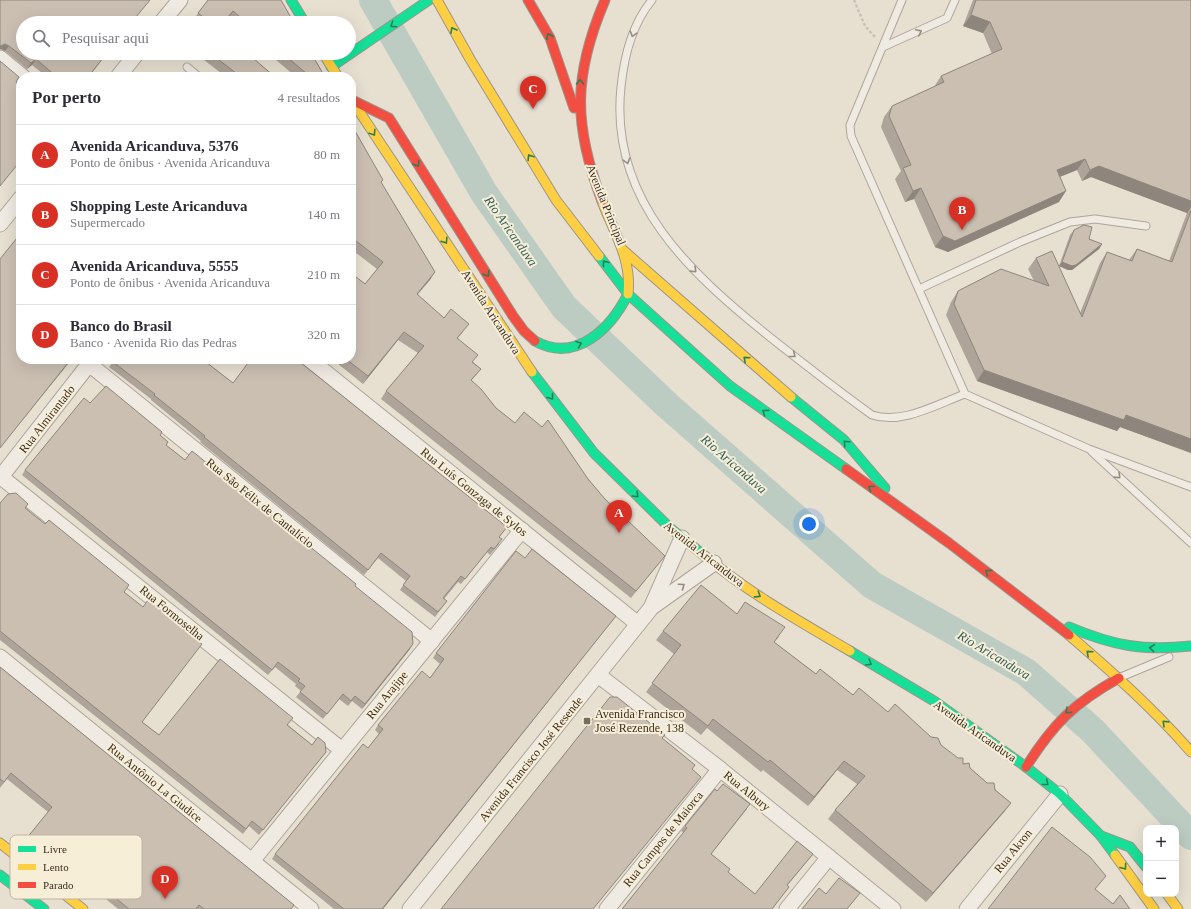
<!DOCTYPE html>
<html lang="pt">
<meta charset="utf-8">
<style>
body{margin:0;font-family:"Times New Roman",serif;background:#f2f2f3;color:#2b2b33}
.controls{position:absolute;right:12px;bottom:12px;display:grid;overflow:hidden;border-radius:8px;box-shadow:0 4px 16px #0002}
.controls button{width:36px;height:36px;display:grid;place-items:center;padding:0;border:0;border-bottom:1px solid #e1e1e2;background:#fff;color:#2b2b33;font:20px sans-serif}
.you{position:absolute;left:809px;top:524px;width:14px;height:14px;margin:-10px;border:3px solid #fff;border-radius:50%;background:#1a73e8;box-shadow:0 0 0 6px #1a73e833}
.badge{display:grid;place-items:center;width:26px;height:26px;border-radius:50%;background:#d93025;color:#fff;font-size:13px;font-weight:700}
.pin{position:absolute;translate:-50% -33px;filter:drop-shadow(0 1px 2px #0008)}
.pin::after{content:'';position:absolute;top:21px;width:14px;height:12px;background:inherit;clip-path:polygon(0 0,100% 0,50% 100%)}
.list{margin:0;padding:0;list-style:none}
h2{display:flex;justify-content:space-between;align-items:center;height:52px;margin:0;padding:0 16px;font-size:17px}
h2 small{font-size:13px;font-weight:400;color:#7c7c81}
.list li{display:grid;grid-template-columns:26px 1fr auto;gap:12px;align-items:center;box-sizing:border-box;height:60px;padding:0 16px;border-top:1px solid #e1e1e2}
.list b{display:block;font-size:15px;white-space:nowrap}
.list p{margin:0;font-size:13px;white-space:nowrap;color:#7c7c81}
.list em{font-size:13px;font-style:normal;color:#7c7c81}
.icon{flex:none;width:22px;height:22px;fill:none;stroke:currentColor;stroke-width:2;stroke-linecap:round;stroke-linejoin:round}
.map{position:relative;flex:none;width:1191px;height:909px;overflow:hidden}
.search{position:absolute;background:#fff;box-shadow:0 4px 16px #0002;left:16px;top:16px;width:340px;height:44px;display:flex;align-items:center;gap:10px;box-sizing:border-box;padding:0 14px;border-radius:22px;color:#7c7c81;font-size:15px}
.panel{position:absolute;background:#fff;box-shadow:0 4px 16px #0002;left:16px;top:72px;width:340px;height:292px;border-radius:16px}
.map>svg:first-child{display:block}
</style>
<div class="map">
<svg width="1191" height="909" viewBox="0 0 1191 909">
<rect width="100%" height="100%" fill="#e7e0d1"/>
<g fill="none" stroke-linecap="round" stroke-linejoin="round">
<polyline stroke="#bcccc2" stroke-width="28" points="373,0 484,193 564,307 667,405 872,585 1026,672 1093,731 1191,836"/>
<defs>
<g id="lane">
<path d="M652 0C633 23 624 57 621 87 609 200 690 273 771 338 804 364 837 390 872 415 902 425 937 404 965 394"/>
<polyline points="902,0 850,125 851,136 965,394 1089,449 1191,487"/>
<polyline points="883,47 947,18 955,0"/>
<polyline points="187,67 199,77"/>
<polyline points="919,289 1020,242 1070,222 1095,219 1146,226"/>
<polyline points="1092,452 1191,543"/>
<polyline points="1121,677 1169,657"/>
</g>
<g id="street">
<polyline points="161,23 180,0"/>
<polyline points="0,58 23,77"/>
<polyline points="118,77 137,53"/>
<polyline points="0,224 21,198"/>
<polyline points="309,359 638,624"/>
<polyline points="89,364 432,641"/>
<polyline points="1,477 342,750"/>
<polyline points="0,478 93,359"/>
<polyline points="652,607 714,563"/>
<polyline points="0,657 311,909"/>
<polyline points="598,675 720,769 893,909"/>
<polyline points="252,861 522,530"/>
<polyline points="410,909 651,608 682,538"/>
<polyline points="607,909 720,769"/>
<polyline points="787,909 829,857"/>
<polyline points="967,909 1060,794"/>
</g>
<g id="fast">
<polyline points="291,0 305,23"/>
<polyline points="331,67 429,0"/>
<polyline points="599,256 628,294 730,386 846,469"/>
<path d="M535 341C576 364 611 328 628 294"/>
<polyline points="532,372 594,453 670,528 706,557"/>
<polyline points="791,397 844,440 885,488"/>
<path d="M1069 627C1114 646 1143 651 1191 646"/>
<polyline points="850,651 934,701 1026,767 1060,794 1101,836 1115,855"/>
<polyline points="1101,836 1130,847 1146,867"/>
<polyline points="0,875 44,909"/>
</g>
<g id="slow">
<polyline points="437,0 470,59 556,200 599,256"/>
<polyline points="323,53 338,77"/>
<polyline points="351,99 532,372"/>
<path d="M602 201C614 233 632 259 628 294"/>
<polyline points="624,251 791,397"/>
<path d="M706 557C750 594 801 622 850 651"/>
<path d="M1069 635C1112 672 1154 709 1191 752"/>
<polyline points="0,843 83,909"/>
<polyline points="1115,855 1154,909"/>
<polyline points="1167,894 1178,909"/>
</g>
<g id="jam">
<polyline points="528,0 550,38 574,108"/>
<polyline points="352,100 389,118 513,316 524,331 535,341"/>
<path d="M602 201C573 125 573 75 605 0"/>
<polyline points="846,469 949,543 1069,635"/>
<path d="M1026 767C1053 724 1074 703 1119 678"/>
</g>
</defs>
<use href="#lane" stroke="#ada599" stroke-width="9"/>
<use href="#street" stroke="#ada599" stroke-width="17"/>
<use href="#fast" stroke="#9c958a" stroke-width="11"/>
<use href="#slow" stroke="#9c958a" stroke-width="11"/>
<use href="#jam" stroke="#9c958a" stroke-width="11"/>
<polyline stroke="#c8c2b9" stroke-width="2.5" stroke-dasharray="3 2" stroke-linecap="butt" points="854,0 865,26 875,37"/>
<use href="#lane" stroke="#efebe3" stroke-width="7"/>
<use href="#street" stroke="#efebe3" stroke-width="15"/>
<use href="#fast" stroke="#16e098" stroke-width="9"/>
<use href="#slow" stroke="#ffcf43" stroke-width="9"/>
<use href="#jam" stroke="#f24e42" stroke-width="9"/>
</g>
<g fill="#afa499">
<polygon points="208,0 294,23 233,23 228,19 225,23 196,23 193,20"/>
<polygon points="973,0 1191,0 1191,453 1120,427 1117,431 977,381 946,315 951,302 958,291 1034,281 1028,269 1036,258 1080,313 1100,263 1107,252 1129,260 1137,249 1169,261 1187,213 1091,177 1082,181 1077,170 1060,177 1059,202 948,252 935,247 914,199 905,202 895,179 901,171 881,127 884,117 892,106 934,87 941,76 992,54 983,33 963,26"/>
<polygon points="23,23 107,53 89,77 47,77 32,65 27,69 5,51 1,49"/>
<polygon points="195,53 247,53 275,77 226,77"/>
<polygon points="268,53 311,53 325,77 296,77"/>
<polygon points="351,124 381,183 435,272 417,295 444,318 463,332 458,338 473,362 481,369 471,381 496,408 515,423 588,479 659,563 631,598 381,399 386,391 418,353 398,340 363,384 332,359 351,359 365,284 377,269 351,249"/>
<polygon points="1074,230 1089,239 1102,244 1099,249 1072,270 1068,270 1059,266 1070,235"/>
<polygon points="113,362 214,368 233,383 503,532 499,537 499,544 490,555 487,552 461,584 458,582 444,599 447,601 435,617 400,590 406,581 378,558 364,575 200,442 201,441 151,400 151,399 109,367"/>
<polygon points="160,435 168,442 166,445 185,460 355,586 410,649 362,709 352,701 348,706 339,699 323,719 296,697 301,691 295,686 296,684 275,667 268,675 22,475 25,470"/>
<polygon points="0,503 25,508 124,592 142,722 159,735 288,725 312,745 326,752 259,835 249,826 243,834 0,640"/>
<polygon points="525,558 616,616 383,909 334,909 272,859 275,854 368,748 379,734 375,730 378,725 430,678 440,664 433,658 436,653"/>
<polygon points="737,614 779,637 774,642 816,674 853,695 888,712 931,737 963,764 970,768 1011,803 1004,812 926,902 828,819 835,810 857,784 837,770 808,806 763,770 761,772 707,728 701,735 646,692 674,654 656,640 663,631"/>
<polygon points="0,667 291,909 118,909 95,890 89,897 22,845 48,812 7,779 0,788"/>
<polygon points="717,791 747,809 711,854 728,872 755,894 813,854 787,886 789,887 772,909 622,909 684,833 681,831 685,826"/>
</g>
<g fill="#8e867d">
<polygon points="233,11 225,23 223,23"/>
<polygon points="971,15 990,22 983,33 963,26"/>
<polygon points="5,44 9,46 5,51 1,49 0,50 0,46"/>
<polygon points="36,59 32,65 27,69 31,63"/>
<polygon points="1085,159 1077,170 1049,181 1057,170"/>
<polygon points="1099,166 1191,201 1191,207 1187,213 1091,177 1082,181 1090,170"/>
<polygon points="921,188 914,199 905,202 913,191"/>
<polygon points="1066,191 1059,202 948,252 935,247 943,236"/>
<polygon points="1102,244 1099,249 1072,270 1068,270 1059,266 1062,262"/>
<polygon points="435,272 430,280 411,302 417,294"/>
<polygon points="404,332 398,340 363,384 368,376"/>
<polygon points="71,359 72,359 0,448"/>
<polygon points="984,370 1126,415 1191,439 1191,453 1120,427 1117,431 977,381"/>
<polygon points="616,616 383,909 382,909"/>
<polygon points="413,644 410,649 362,709 365,704"/>
<polygon points="844,761 837,770 808,806 814,797"/>
<polygon points="1011,803 1004,812 926,902 933,893"/>
</g>
<g fill="#cbbfb2" stroke="#8e867d">
<polygon points="0,0 150,0 131,23 23,23 23,53 107,53 88,77 57,77 36,59 31,63 9,46 5,44 0,46"/>
<polygon points="208,0 281,0 294,23 247,23 233,11 223,23 205,23 207,20 198,13"/>
<polygon points="976,0 1191,0 1191,201 1099,166 1090,170 1085,159 1057,170 1066,191 955,241 943,236 921,188 913,191 903,168 911,165 889,116 892,106 944,82 941,76 1002,49 990,22 971,15"/>
<polygon points="210,53 247,53 275,77 241,77"/>
<polygon points="282,53 311,53 325,77 302,77 306,73"/>
<polygon points="0,61 19,77 16,82 21,86 21,160 0,186"/>
<polygon points="351,124 383,180 381,182 435,272 417,294 444,318 451,309 469,324 457,338 478,355 472,362 481,369 471,380 481,389 496,408 515,423 524,412 542,427 548,420 588,479 605,499 665,556 636,591 386,391 424,346 404,332 368,376 346,359 351,359 351,273 365,284 383,262 351,237"/>
<polygon points="1191,211 1191,439 1126,415 1124,420 984,370 954,304 958,291 1001,269 1049,286 1036,258 1052,251 1082,317 1107,252 1132,261 1137,249 1172,262"/>
<polygon points="1084,225 1092,227 1089,239 1102,244 1076,265 1072,266 1062,262 1074,230"/>
<polygon points="21,233 21,359 71,359 0,448 0,259"/>
<polygon points="115,359 202,359 233,383 251,359 296,359 507,527 499,537 502,539 494,549 491,547 465,579 461,576 443,598 447,601 438,612 403,585 410,576 381,553 368,570 204,437 205,436 154,395 155,394 113,362"/>
<polygon points="106,386 162,432 160,435 168,442 166,445 185,460 192,451 356,584 355,586 412,632 413,644 365,704 355,696 351,701 343,694 327,714 300,692 305,686 298,681 300,679 278,662 272,670 25,470 84,398 90,403"/>
<polygon points="16,493 28,504 25,508 45,524 49,520 129,585 124,592 143,607 148,600 202,644 142,722 159,735 220,659 293,718 287,725 312,745 318,737 325,743 326,752 263,830 252,821 246,829 0,631 0,503 8,494"/>
<polygon points="532,549 616,616 382,909 344,909 275,854 363,744 368,748 383,729 378,725 422,671 430,678 444,659 436,653 516,551 525,558"/>
<polygon points="701,585 737,614 745,602 785,627 774,642 816,674 820,669 853,695 859,688 888,712 895,704 931,737 938,738 941,745 958,758 963,758 963,764 969,763 970,768 987,783 994,783 995,790 1011,803 933,893 835,810 865,776 844,761 814,797 770,760 768,762 713,719 708,726 652,683 681,645 663,631"/>
<polygon points="0,667 294,905 291,909 204,909 199,905 196,909 129,909 99,884 93,891 26,839 52,807 11,773 4,782 0,779"/>
<polygon points="610,697 617,697 665,735 662,738 695,765 692,769 701,777 593,909 441,909"/>
<polygon points="723,784 750,804 711,854 730,869 728,872 755,894 797,841 813,854 787,885 789,887 772,909 622,909 687,828 685,826 715,789 717,791"/>
<polygon points="1052,827 1090,857 1106,876 1095,889 1113,904 1120,895 1130,909 988,909"/>
<polygon points="839,878 860,893 847,909 802,909 819,888 826,894"/>
</g>
<defs><path id="oneway-chevron" d="M-2-3.5L2.5 0L-2 3.5" fill="none" stroke-width="1.6" stroke-linecap="round" stroke-linejoin="round"/></defs>
<g stroke="#2b7e56">
<use href="#oneway-chevron" transform="translate(393 25) rotate(146)"/>
<use href="#oneway-chevron" transform="translate(453 30) rotate(-119)"/>
<use href="#oneway-chevron" transform="translate(549 36) rotate(-115)"/>
<use href="#oneway-chevron" transform="translate(580 82) rotate(-89)"/>
<use href="#oneway-chevron" transform="translate(373 133) rotate(57)"/>
<use href="#oneway-chevron" transform="translate(530 157) rotate(-122)"/>
<use href="#oneway-chevron" transform="translate(417 164) rotate(58)"/>
<use href="#oneway-chevron" transform="translate(445 241) rotate(57)"/>
<use href="#oneway-chevron" transform="translate(605 263) rotate(-128)"/>
<use href="#oneway-chevron" transform="translate(487 274) rotate(58)"/>
<use href="#oneway-chevron" transform="translate(579 344) rotate(-20)"/>
<use href="#oneway-chevron" transform="translate(746 359) rotate(-138)"/>
<use href="#oneway-chevron" transform="translate(551 397) rotate(52)"/>
<use href="#oneway-chevron" transform="translate(765 412) rotate(-144)"/>
<use href="#oneway-chevron" transform="translate(846 443) rotate(-134)"/>
<use href="#oneway-chevron" transform="translate(871 488) rotate(-145)"/>
<use href="#oneway-chevron" transform="translate(636 495) rotate(45)"/>
<use href="#oneway-chevron" transform="translate(988 572) rotate(-143)"/>
<use href="#oneway-chevron" transform="translate(758 595) rotate(33)"/>
<use href="#oneway-chevron" transform="translate(1152 648) rotate(-174)"/>
<use href="#oneway-chevron" transform="translate(1089 653) rotate(-138)"/>
<use href="#oneway-chevron" transform="translate(869 663) rotate(31)"/>
<use href="#oneway-chevron" transform="translate(1068 711) rotate(137)"/>
<use href="#oneway-chevron" transform="translate(1165 723) rotate(-136)"/>
<use href="#oneway-chevron" transform="translate(1046 783) rotate(39)"/>
<use href="#oneway-chevron" transform="translate(1124 867) rotate(54)"/>
</g>
<g stroke="#968c82">
<use href="#oneway-chevron" transform="translate(919 32) rotate(-26)"/>
<use href="#oneway-chevron" transform="translate(633 34) rotate(107)"/>
<use href="#oneway-chevron" transform="translate(627 161) rotate(74)"/>
<use href="#oneway-chevron" transform="translate(694 270) rotate(44)"/>
<use href="#oneway-chevron" transform="translate(793 355) rotate(38)"/>
<use href="#oneway-chevron" transform="translate(1118 476) rotate(44)"/>
<use href="#oneway-chevron" transform="translate(682 586) rotate(-35)"/>
</g>
<rect fill="#786c5e" stroke="#f7eed8" stroke-width="1.5" x="583" y="717" width="8" height="8" rx="2"/>
<g text-anchor="middle" dominant-baseline="central" stroke-width="4" stroke-linejoin="round" paint-order="stroke">
<g font-size="12" fill="#3d2e20" stroke="#f7eed8">
<text transform="translate(606 205) rotate(68)">Avenida Principal</text>
<text transform="translate(491 312) rotate(57)">Avenida Aricanduva</text>
<text transform="translate(47 419) rotate(-52)">Rua Almirantado</text>
<text transform="translate(474 492) rotate(39)">Rua Luís Gonzaga de Sylos</text>
<text transform="translate(260 503) rotate(39)">Rua São Félix de Cantalício</text>
<text transform="translate(704 554) rotate(38)">Avenida Aricanduva</text>
<text transform="translate(172 613) rotate(39)">Rua Formoselha</text>
<text transform="translate(387 695) rotate(-51)">Rua Arajipe</text>
<text transform="translate(975 731) rotate(35)">Avenida Aricanduva</text>
<text transform="translate(531 759) rotate(-51)">Avenida Francisco José Resende</text>
<text transform="translate(155 783) rotate(39)">Rua Antônio La Giudice</text>
<text transform="translate(747 791) rotate(39)">Rua Albury</text>
<text transform="translate(663 839) rotate(-51)">Rua Campos de Maiorca</text>
<text transform="translate(1013 851) rotate(-51)">Rua Akron</text>
</g>
<g font-size="12" fill="#3d2e20" stroke="#f7eed8" text-anchor="start">
<text x="595" y="714">Avenida Francisco<tspan x="595" dy="14">José Rezende, 138</tspan></text>
</g>
<g font-size="13" font-style="italic" fill="#2f5d5a" stroke="#f7eed8">
<text transform="translate(511 231) rotate(55)">Rio Aricanduva</text>
<text transform="translate(734 464) rotate(41)">Rio Aricanduva</text>
<text transform="translate(994 655) rotate(31)">Rio Aricanduva</text>
</g>
</g>
<rect x="10" y="835" width="132" height="64" rx="6" fill="#f7eed8" stroke="#bfb4a1" stroke-width="1"/>
<rect x="18" y="846" width="18" height="6" fill="#16e098"/>
<rect x="18" y="864" width="18" height="6" fill="#ffcf43"/>
<rect x="18" y="882" width="18" height="6" fill="#f24e42"/>
<g font-size="11" fill="#3d2e20">
<text x="43" y="853">Livre</text>
<text x="43" y="871">Lento</text>
<text x="43" y="889">Parado</text>
</g>
</svg>
<div class="controls">
<button>+</button>
<button>−</button>
</div>
<div class="you"></div>
<div class="pin badge" style="left:619px;top:533px">A</div>
<div class="pin badge" style="left:962px;top:230px">B</div>
<div class="pin badge" style="left:533px;top:109px">C</div>
<div class="pin badge" style="left:165px;top:899px">D</div>
<div class="search"><svg class="icon" aria-label="search" viewBox="0 0 24 24"><circle cx="10" cy="10" r="6"/><path d="M15 15l6 6"/></svg>Pesquisar aqui</div>
<section class="panel">
<h2>Por perto<small>4 resultados</small></h2>
<ul class="list">
<li><span class="badge">A</span><div><b>Avenida Aricanduva, 5376</b><p>Ponto de ônibus · Avenida Aricanduva</p></div><em>80 m</em></li>
<li><span class="badge">B</span><div><b>Shopping Leste Aricanduva</b><p>Supermercado</p></div><em>140 m</em></li>
<li><span class="badge">C</span><div><b>Avenida Aricanduva, 5555</b><p>Ponto de ônibus · Avenida Aricanduva</p></div><em>210 m</em></li>
<li><span class="badge">D</span><div><b>Banco do Brasil</b><p>Banco · Avenida Rio das Pedras</p></div><em>320 m</em></li>
</ul>
</section>
</div>
